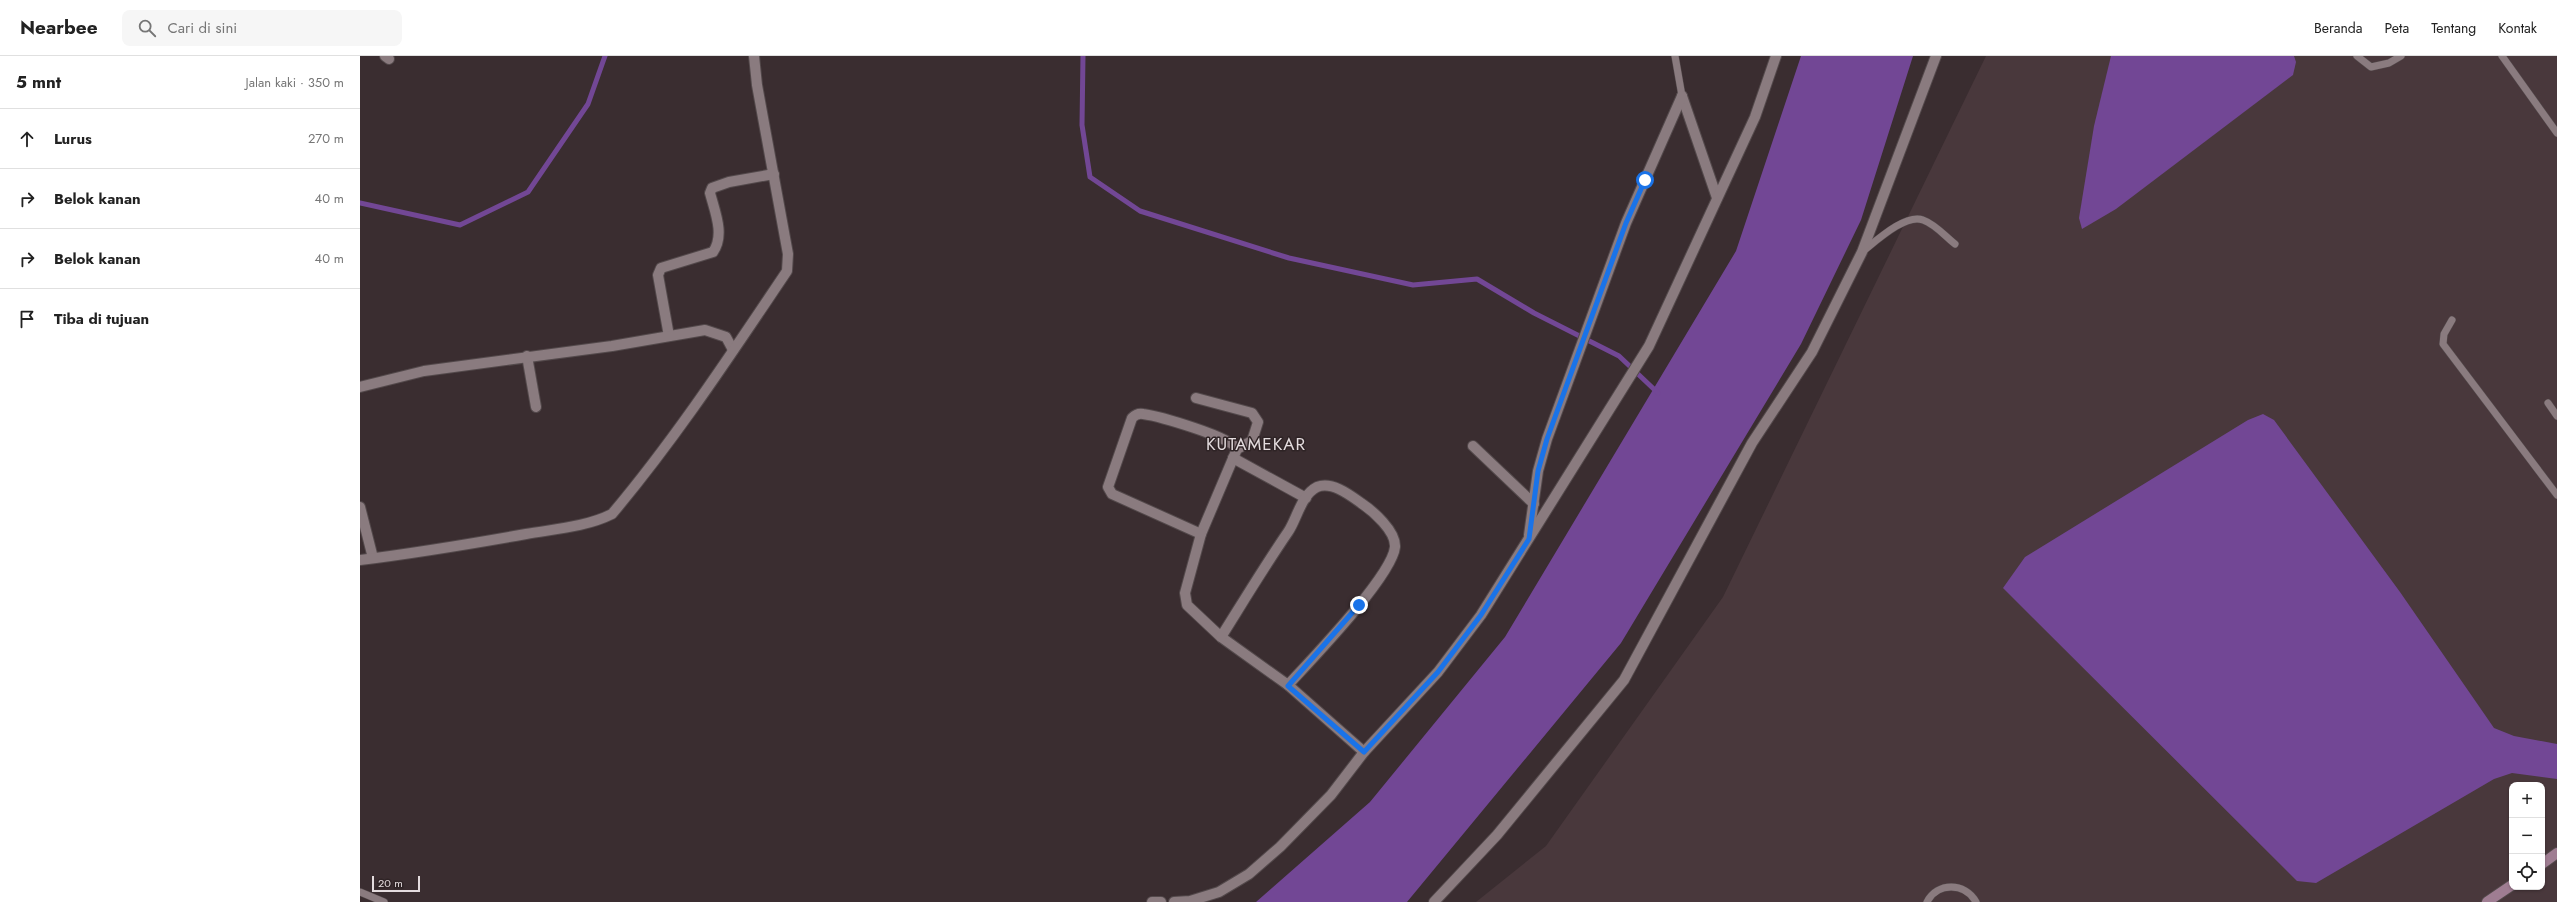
<!DOCTYPE html>
<html lang="id">
<meta charset="utf-8">
<style>
body{margin:0;font-family:Jost,sans-serif;background:#f6f6f6;color:#222}
.controls{position:absolute;right:12px;bottom:12px;display:grid;overflow:hidden;border-radius:8px;box-shadow:0 1px 3px #0004}
.controls button{width:36px;height:36px;display:grid;place-items:center;padding:0;border:0;border-bottom:1px solid #e0e0e0;background:#fff;color:#222;font:20px sans-serif}
.scale{position:absolute;left:12px;bottom:10px;width:48px;box-sizing:border-box;padding-left:4px;border:2px solid #e4dcde;border-top:0;font-size:11px;line-height:14px;white-space:nowrap;color:#e4dcde;-webkit-text-stroke:3px #2f2426;paint-order:stroke}
.stop{position:absolute;width:12px;height:12px;margin:-9px;border:3px solid #1a73e8;border-radius:50%;background:#fff}
.stop.end{background:#1a73e8;border-color:#fff;box-shadow:0 1px 4px #0008}
.list{margin:0;padding:0;list-style:none}
h2{display:flex;justify-content:space-between;align-items:center;height:52px;margin:0;padding:0 16px;font-size:17px}
h2 small{font-size:13px;font-weight:400;color:#767676}
.list li{display:grid;grid-template-columns:26px 1fr auto;gap:12px;align-items:center;box-sizing:border-box;height:60px;padding:0 16px;border-top:1px solid #e0e0e0}
.list b{display:block;font-size:15px;white-space:nowrap}
.list em{font-size:13px;font-style:normal;color:#767676}
.icon{flex:none;width:22px;height:22px;fill:none;stroke:currentColor;stroke-width:2;stroke-linecap:round;stroke-linejoin:round}
.map{position:relative;flex:none;width:2197px;height:846px;overflow:hidden}
header{display:flex;align-items:center;gap:24px;box-sizing:border-box;height:56px;padding:0 20px;background:#fff;border-bottom:1px solid #e0e0e0}
header strong{font-size:19px}
nav{display:flex;gap:22px;margin-inline-start:auto;font-size:14px}
.search{width:280px;height:36px;background:#f6f6f6;display:flex;align-items:center;gap:10px;box-sizing:border-box;padding:0 14px;border-radius:8px;color:#767676;font-size:15px}
main{display:flex}
aside{flex:1;background:#fff}
.map>svg:first-child{display:block}
</style>
<header>
<strong>Nearbee</strong>
<div class="search"><svg class="icon" aria-label="search" viewBox="0 0 24 24"><circle cx="10" cy="10" r="6"/><path d="M15 15l6 6"/></svg>Cari di sini</div>
<nav><a>Beranda</a><a>Peta</a><a>Tentang</a><a>Kontak</a></nav>
</header>
<main>
<aside>
<h2>5 mnt<small>Jalan kaki · 350 m</small></h2>
<ul class="list">
<li><svg class="icon" aria-label="ahead" viewBox="0 0 24 24"><path d="M12 20V5M6 11l6-6 6 6"/></svg><div><b>Lurus</b></div><em>270 m</em></li>
<li><svg class="icon" aria-label="right" viewBox="0 0 24 24"><path d="M7 20v-9h11M14 6l5 5-5 5"/></svg><div><b>Belok kanan</b></div><em>40 m</em></li>
<li><svg class="icon" aria-label="right" viewBox="0 0 24 24"><path d="M7 20v-9h11M14 6l5 5-5 5"/></svg><div><b>Belok kanan</b></div><em>40 m</em></li>
<li><svg class="icon" aria-label="arrive" viewBox="0 0 24 24"><path d="M6 21V4h12l-3 4 3 4H6"/></svg><div><b>Tiba di tujuan</b></div></li>
</ul>
</aside>
<div class="map">
<svg width="2197" height="846" viewBox="0 0 2197 846">
<rect width="100%" height="100%" fill="#3a2d30"/>
<path fill="#49383c" fill-rule="evenodd" d="M1626 0H2197V846H1116L1186 790 1363 541ZM2152 729H2182V831H2152Z"/>
<g fill="#724795">
<polygon points="1441,0 1553,0 1501,164 1441,288 1261,587 1047,846 896,846 1010,746 1145,581 1376,195"/>
<polygon points="1751,0 1934,0 1936,6 1933,19 1756,153 1722,173 1719,162 1734,70"/>
<polygon points="1903,358 1914,364 2040,536 2134,672 2154,680 2197,688 2197,723 2152,717 2134,723 1956,827 1937,825 1643,532 1665,501 1888,364"/>
</g>
<g fill="none" stroke-linecap="round" stroke-linejoin="round">
<g stroke="#724795" stroke-width="5">
<polyline points="723,0 722,69 730,121 780,155 929,202 1053,229 1117,223 1174,257 1259,300 1298,337"/>
<polyline points="0,147 100,169 168,136 228,48 245,0"/>
</g>
<defs>
<g id="lane">
<polyline points="1315,0 1322,40"/>
<polyline points="1997,0 2011,11 2029,7 2041,0"/>
<polyline points="2142,0 2197,77"/>
<path d="M1502 196C1516 185 1546 157 1563 164 1575 168 1586 181 1595 188"/>
<polyline points="2092,264 2084,278 2083,288 2197,439"/>
<polyline points="2188,347 2197,360"/>
<polyline points="0,836 24,846"/>
<path d="M1567 846C1577 826 1605 826 1616 846"/>
</g>
<g id="street">
<polyline points="25,0 29,3"/>
<polyline points="1322,40 1357,142"/>
<path d="M309 280 298 219 301 212 353 196C365 179 355 156 350 137L352 132 369 126 414 118"/>
<polyline points="167,300 176,351"/>
<polyline points="0,331 64,315 252,290 345,274 366,281 373,294"/>
<polyline points="836,342 892,357 898,366 892,385 877,393 841,478 825,537 827,549 861,581 928,629 1004,696"/>
<polyline points="1113,390 1174,448"/>
<polyline points="873,402 946,442"/>
<polyline points="0,451 13,502"/>
<path d="M841 478 752 438 748 431 772 362C775 359 778 357 783 358 798 360 872 381 877 393"/>
<polyline points="1169,479 1178,415 1187,383 1266,167 1322,40"/>
<path d="M0 504C56 497 110 488 166 478 194 473 226 471 252 458 316 382 371 298 427 215L428 198 397 29 394 0"/>
<path d="M861 581C883 546 904 511 928 476 937 463 941 439 957 431 972 425 990 439 1001 447 1013 455 1036 475 1035 491 1032 520 951 604 928 629"/>
<polyline points="792,846 801,846"/>
<polyline points="814,846 830,845 859,836 889,818 920,791 971,739 1004,696 1078,616 1121,559 1289,290 1395,61 1416,0"/>
<polyline points="1074,846 1137,779 1264,624 1392,387 1452,296 1502,196 1576,0"/>
</g>
<g id="secondary">
<polyline points="2182,808 2197,797"/>
<polyline points="2127,846 2152,829"/>
</g>
</defs>
<use href="#lane" stroke="#53494b" stroke-width="8"/>
<use href="#street" stroke="#53494b" stroke-width="12"/>
<use href="#secondary" stroke="#53494b" stroke-width="12"/>
<use href="#lane" stroke="#8a7b7f" stroke-width="7"/>
<use href="#street" stroke="#8a7b7f" stroke-width="10"/>
<use href="#secondary" stroke="#9f7d92" stroke-width="10"/>
</g>
<g fill="none" stroke-linecap="round" stroke-linejoin="round">
<polyline stroke="#1a73e8" stroke-width="5" points="999,549 928,630 1004,696 1078,616 1121,559 1169,483 1178,415 1187,383 1266,167 1285,124"/>
</g>
<g text-anchor="middle" dominant-baseline="central" stroke-width="3" stroke-linejoin="round" paint-order="stroke">
<g font-size="17" letter-spacing="1" fill="#e4dcde" stroke="#2f2426">
<text x="896" y="388">KUTAMEKAR</text>
</g>
</g>
</svg>
<div class="controls">
<button>+</button>
<button>−</button>
<button><svg class="icon" aria-label="locate" viewBox="0 0 24 24"><circle cx="12" cy="12" r="6"/><path d="M12 2v4M12 18v4M2 12h4M18 12h4"/></svg></button>
</div>
<div class="scale">20 m</div>
<div class="stop" style="left:1285px;top:124px"></div>
<div class="stop end" style="left:999px;top:549px"></div>
</div>
</main>
